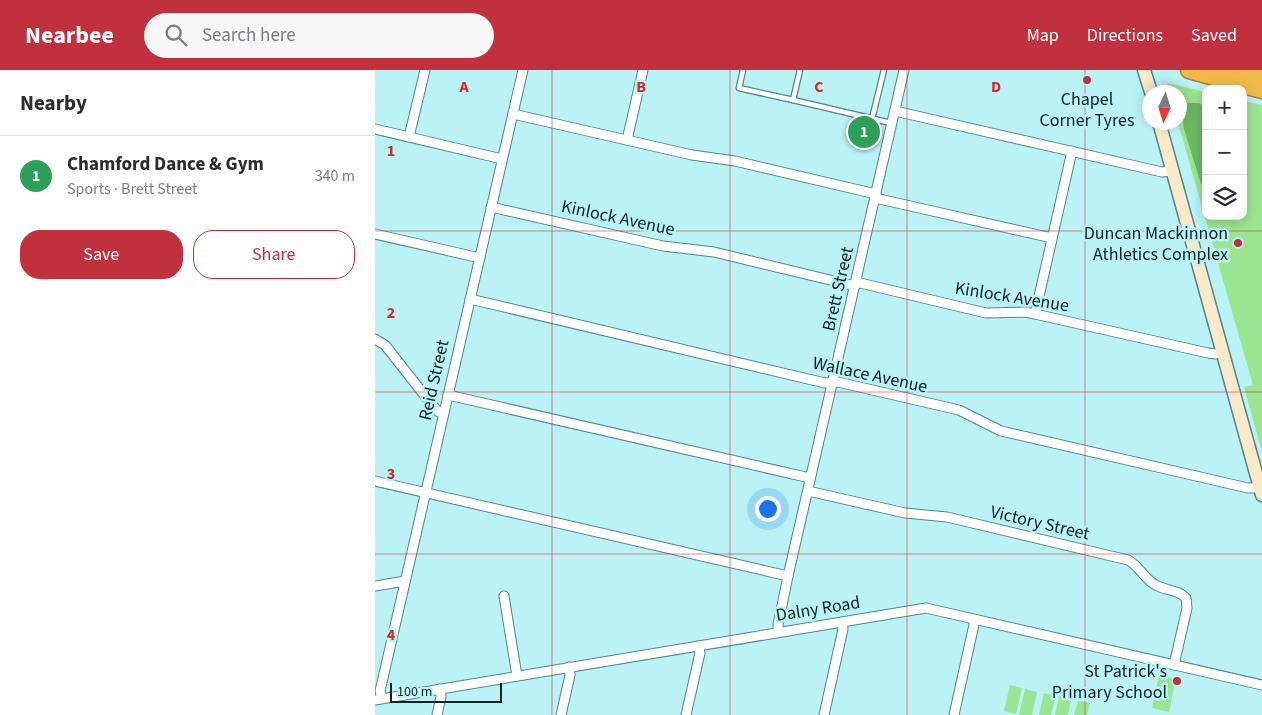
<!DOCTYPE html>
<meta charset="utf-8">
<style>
body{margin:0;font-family:"Source Sans 3",sans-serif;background:#f7f7f7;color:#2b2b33}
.controls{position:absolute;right:15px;top:15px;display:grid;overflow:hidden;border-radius:10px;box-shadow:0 2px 12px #0003}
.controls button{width:45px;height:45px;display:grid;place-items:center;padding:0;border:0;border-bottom:1px solid #e1e1e2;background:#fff;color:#2b2b33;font:25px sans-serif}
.compass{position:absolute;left:767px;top:15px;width:45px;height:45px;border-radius:50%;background:#fff;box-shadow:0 2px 12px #0003;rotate:184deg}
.scale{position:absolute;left:15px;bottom:12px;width:112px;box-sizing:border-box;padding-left:5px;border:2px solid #0d2325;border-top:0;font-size:14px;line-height:18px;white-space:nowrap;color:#0d2325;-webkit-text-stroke:4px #baf2f6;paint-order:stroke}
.you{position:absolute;left:392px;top:438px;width:18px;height:18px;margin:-12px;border:4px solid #fff;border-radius:50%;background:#1a73e8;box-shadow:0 0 0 8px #1a73e833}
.badge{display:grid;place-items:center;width:32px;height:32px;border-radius:50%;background:#c1313d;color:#fff;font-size:16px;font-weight:700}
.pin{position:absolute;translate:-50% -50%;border:2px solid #fff;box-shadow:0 1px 5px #0006}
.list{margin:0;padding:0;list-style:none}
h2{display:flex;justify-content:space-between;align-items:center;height:65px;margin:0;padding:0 20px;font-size:21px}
h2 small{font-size:16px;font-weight:400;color:#7c7c81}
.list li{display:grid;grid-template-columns:32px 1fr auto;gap:15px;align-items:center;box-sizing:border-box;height:80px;padding:0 20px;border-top:1px solid #e1e1e2}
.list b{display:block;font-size:19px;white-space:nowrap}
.list p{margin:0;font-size:16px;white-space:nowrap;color:#7c7c81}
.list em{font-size:16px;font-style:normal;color:#7c7c81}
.actions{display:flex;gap:10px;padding:15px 20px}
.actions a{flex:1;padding:11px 0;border:1px solid #c1313d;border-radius:20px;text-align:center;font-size:18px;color:#c1313d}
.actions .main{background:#c1313d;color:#fff}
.icon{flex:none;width:28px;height:28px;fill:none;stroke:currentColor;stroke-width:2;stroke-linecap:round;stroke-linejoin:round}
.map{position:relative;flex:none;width:887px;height:645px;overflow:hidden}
header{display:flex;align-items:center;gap:30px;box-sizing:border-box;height:70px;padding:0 25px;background:#c1313d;color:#fff}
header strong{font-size:24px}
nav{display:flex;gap:28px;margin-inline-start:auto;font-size:18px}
.search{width:350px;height:45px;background:#f7f7f7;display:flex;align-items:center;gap:12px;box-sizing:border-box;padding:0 18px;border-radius:28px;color:#7c7c81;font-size:19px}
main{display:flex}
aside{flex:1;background:#fff}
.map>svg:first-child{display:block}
</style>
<header>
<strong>Nearbee</strong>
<div class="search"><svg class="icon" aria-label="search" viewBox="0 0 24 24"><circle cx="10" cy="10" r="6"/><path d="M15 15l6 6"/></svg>Search here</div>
<nav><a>Map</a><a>Directions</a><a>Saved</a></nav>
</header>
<main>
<aside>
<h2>Nearby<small></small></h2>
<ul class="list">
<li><span class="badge" style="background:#2e9e5b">1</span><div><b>Chamford Dance &amp; Gym</b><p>Sports · Brett Street</p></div><em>340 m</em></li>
</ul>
<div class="actions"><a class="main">Save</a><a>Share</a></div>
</aside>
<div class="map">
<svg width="887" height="645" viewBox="0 0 887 645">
<rect width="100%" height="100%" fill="#baf2f6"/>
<g fill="#9be491">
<polygon points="792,13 831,22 831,146 868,146 868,31 887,35 887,382 869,317 878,315 803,53 804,22 795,22"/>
<polygon points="784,605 801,609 794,642 777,638"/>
<polygon points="635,615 647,618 641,644 629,641"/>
<polygon points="650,619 662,622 657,645 644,645"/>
<polygon points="669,623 681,626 676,645 664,645"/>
<polygon points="684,626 696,629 693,645 680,645"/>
<polygon points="703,631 715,633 712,645 699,645"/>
</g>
<polygon fill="#6bb962" points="812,33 824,33 831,38 831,113 826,114 809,59 807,42"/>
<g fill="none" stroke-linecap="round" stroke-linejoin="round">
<defs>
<g id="lane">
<polyline points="368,0 364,18 418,30 425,0"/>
<polyline points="418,30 516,53"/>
<polyline points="497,49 509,0"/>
</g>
<g id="street">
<polyline points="520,41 787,102 797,101"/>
<polyline points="138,44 317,85 360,91 501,124"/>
<polyline points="0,59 127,89"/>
<polyline points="34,67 50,0"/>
<polyline points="252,70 268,0"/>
<polyline points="500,128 677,168"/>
<polyline points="116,137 288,176 339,182 480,216"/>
<polyline points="0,164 105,188"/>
<polyline points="481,212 611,243 650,242 660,244 833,283 840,284 848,283"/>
<polyline points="95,229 450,313 463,312 584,340 626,361 873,418 885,418"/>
<polyline points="660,244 697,81"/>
<polyline points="0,269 10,275 58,336 64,342 68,342"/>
<polyline points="73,325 435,408"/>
<polyline points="0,411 413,506"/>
<path d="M433 421 530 443 572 447 753 490C764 496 769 508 779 514 789 521 803 519 811 528L812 538 799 595"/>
<polyline points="0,516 30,511"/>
<polyline points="129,526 142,606"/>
<polyline points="403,562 403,555 413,506 529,0"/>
<polyline points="7,628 5,621 148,0"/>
<polyline points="0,630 551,538 887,615"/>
<polyline points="62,645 66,627 65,619"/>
<polyline points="186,645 195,605 194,597"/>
<polyline points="311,645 325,583 323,576"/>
<polyline points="449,645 468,559 467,552"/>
<polyline points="579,645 600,550"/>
</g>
<g id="secondary">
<polyline points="769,0 776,22"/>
<polyline points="784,52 887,425"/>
</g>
<g id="highway">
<polyline points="814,0 887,20"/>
<polyline points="853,0 887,8"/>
</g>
</defs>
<use href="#lane" stroke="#51868a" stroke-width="7"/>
<use href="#street" stroke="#51868a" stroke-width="11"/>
<use href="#secondary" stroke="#51868a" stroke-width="15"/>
<use href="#highway" stroke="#a1843d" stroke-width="19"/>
<use href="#lane" stroke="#fff" stroke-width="4.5"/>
<use href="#street" stroke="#fff" stroke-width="9"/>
<use href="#secondary" stroke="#faeac9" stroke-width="12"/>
<use href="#highway" stroke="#f0b94a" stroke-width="16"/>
</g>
<path fill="none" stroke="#d62828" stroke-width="1" stroke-opacity="0.55" d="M177 0V645M355 0V645M532 0V645M710 0V645M0 161H887M0 322H887M0 484H887"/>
<g fill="#c1313d" stroke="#baf2f6" stroke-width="2">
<circle cx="712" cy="10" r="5"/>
<circle cx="863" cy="173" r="5"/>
<circle cx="802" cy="611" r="5"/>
</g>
<g text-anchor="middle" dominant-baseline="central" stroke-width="5" stroke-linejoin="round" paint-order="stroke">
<g font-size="18" fill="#0d2325" stroke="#baf2f6" text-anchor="end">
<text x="712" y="29" text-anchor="middle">Chapel<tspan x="712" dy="21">Corner Tyres</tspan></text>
<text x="853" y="163">Duncan Mackinnon<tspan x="853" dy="21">Athletics Complex</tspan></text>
<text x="792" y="601">St Patrick's<tspan x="792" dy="21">Primary School</tspan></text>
</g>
<g font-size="18" fill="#0d2325" stroke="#baf2f6">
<text transform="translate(243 148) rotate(12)">Kinlock Avenue</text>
<text transform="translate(463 219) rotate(-77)">Brett Street</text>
<text transform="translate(637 227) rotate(9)">Kinlock Avenue</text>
<text transform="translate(495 305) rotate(12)">Wallace Avenue</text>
<text transform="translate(59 310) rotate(-77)">Reid Street</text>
<text transform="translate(665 453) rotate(13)">Victory Street</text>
<text transform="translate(443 539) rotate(-9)">Dalny Road</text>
</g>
</g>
<g font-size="16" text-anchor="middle" font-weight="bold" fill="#d62828" stroke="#baf2f6" stroke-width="5" stroke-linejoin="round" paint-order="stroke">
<text x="89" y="22">A</text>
<text x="266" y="22">B</text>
<text x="444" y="22">C</text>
<text x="621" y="22">D</text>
<text x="16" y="86">1</text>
<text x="16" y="248">2</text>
<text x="16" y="409">3</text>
<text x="16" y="570">4</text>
</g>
</svg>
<div class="controls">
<button>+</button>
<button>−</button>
<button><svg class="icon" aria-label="layers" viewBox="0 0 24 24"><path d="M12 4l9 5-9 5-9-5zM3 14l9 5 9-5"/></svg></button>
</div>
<svg class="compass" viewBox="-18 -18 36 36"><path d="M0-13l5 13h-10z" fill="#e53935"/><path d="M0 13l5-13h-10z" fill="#7c7c81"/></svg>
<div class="scale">100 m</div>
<div class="you"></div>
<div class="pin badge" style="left:489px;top:62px;background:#2e9e5b">1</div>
</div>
</main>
